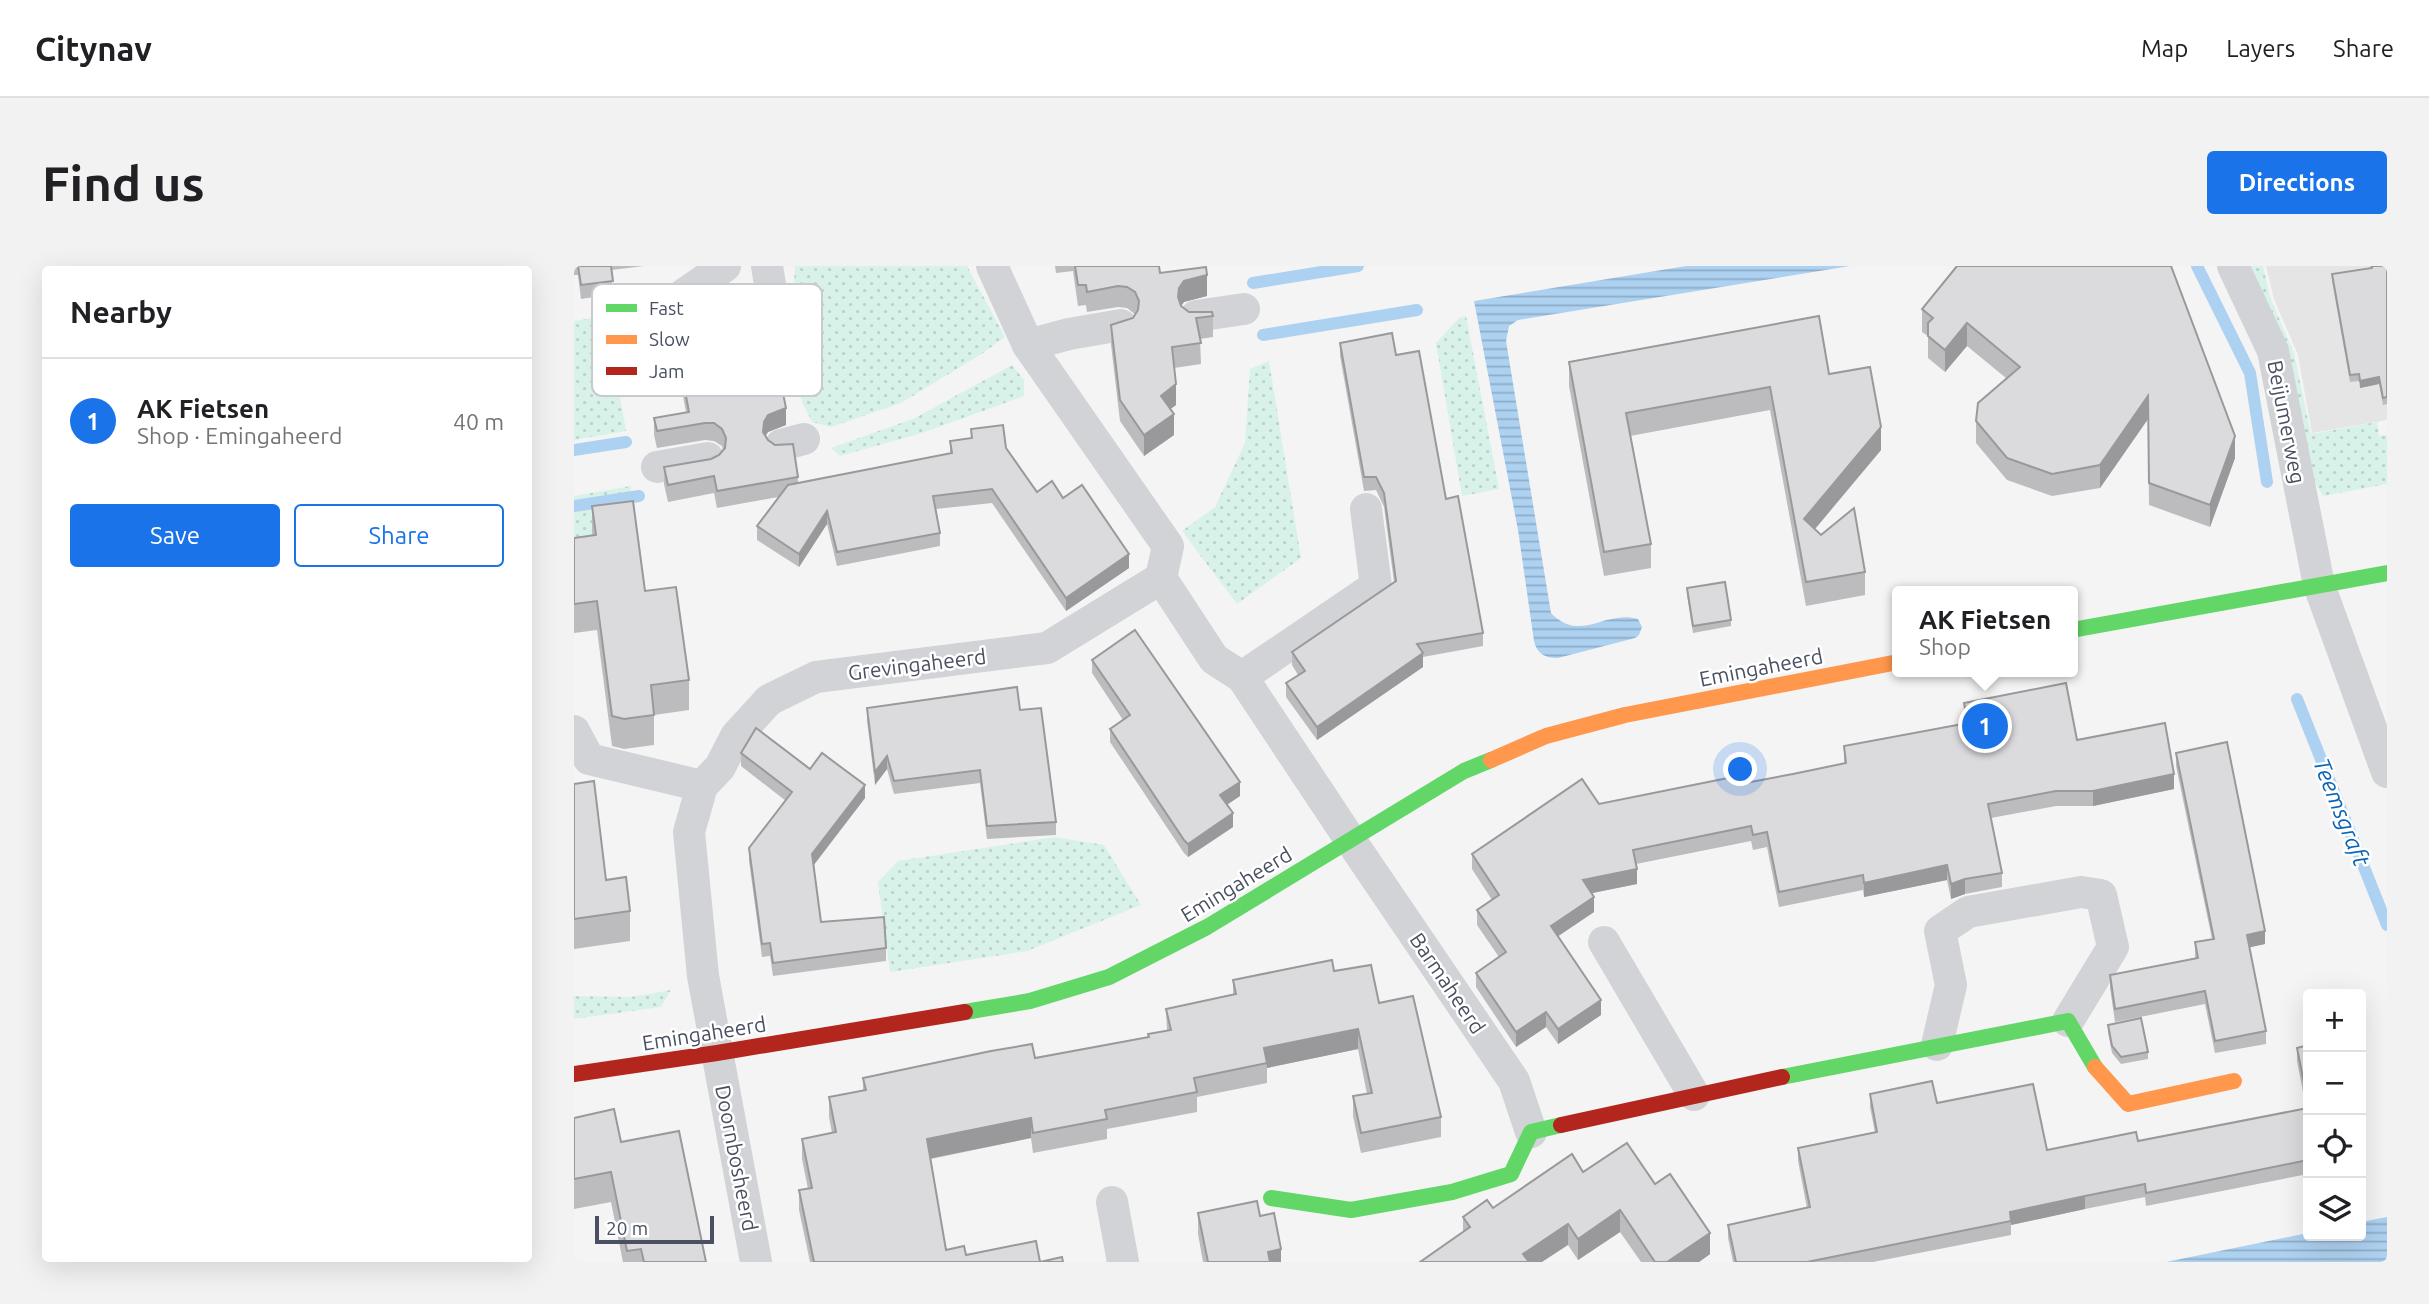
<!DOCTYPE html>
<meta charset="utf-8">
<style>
body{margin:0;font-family:Ubuntu,sans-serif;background:#f2f2f2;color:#202124}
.controls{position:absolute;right:21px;bottom:21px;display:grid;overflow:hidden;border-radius:7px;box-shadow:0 7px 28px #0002}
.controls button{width:63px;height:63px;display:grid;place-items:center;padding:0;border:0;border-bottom:2px solid #e0e0e0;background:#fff;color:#202124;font:35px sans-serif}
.scale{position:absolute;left:21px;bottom:18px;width:119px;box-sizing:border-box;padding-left:7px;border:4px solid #495061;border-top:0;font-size:19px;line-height:24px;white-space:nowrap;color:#495061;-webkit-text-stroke:5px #fff;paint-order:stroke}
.you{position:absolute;left:1167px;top:504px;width:24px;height:24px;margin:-18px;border:5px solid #fff;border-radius:50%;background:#1a73e8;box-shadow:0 0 0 10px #1a73e833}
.badge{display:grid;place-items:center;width:46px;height:46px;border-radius:50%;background:#1a73e8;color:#fff;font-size:23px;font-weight:700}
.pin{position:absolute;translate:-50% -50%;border:4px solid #fff;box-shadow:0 2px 7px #0006}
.popup{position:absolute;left:1318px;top:320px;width:186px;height:91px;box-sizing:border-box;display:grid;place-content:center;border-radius:7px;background:#fff;filter:drop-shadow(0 2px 5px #0005);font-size:23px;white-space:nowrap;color:#757577}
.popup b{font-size:26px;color:#202124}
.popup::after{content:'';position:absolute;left:50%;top:100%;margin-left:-14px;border:14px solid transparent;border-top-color:#fff}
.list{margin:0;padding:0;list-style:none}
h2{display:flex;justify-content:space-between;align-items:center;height:91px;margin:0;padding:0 28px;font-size:30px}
h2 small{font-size:23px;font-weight:400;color:#757577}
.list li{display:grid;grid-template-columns:46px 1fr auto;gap:21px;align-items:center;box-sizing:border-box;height:126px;padding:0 28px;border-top:2px solid #e0e0e0}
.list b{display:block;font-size:26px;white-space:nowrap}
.list p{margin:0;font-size:23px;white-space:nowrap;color:#757577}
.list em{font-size:23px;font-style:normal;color:#757577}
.actions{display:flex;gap:14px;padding:21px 28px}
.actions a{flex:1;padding:16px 0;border:2px solid #1a73e8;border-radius:7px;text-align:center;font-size:24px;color:#1a73e8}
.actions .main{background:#1a73e8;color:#fff}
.icon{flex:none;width:38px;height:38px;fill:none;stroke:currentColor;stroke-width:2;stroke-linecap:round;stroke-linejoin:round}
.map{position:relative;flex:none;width:1813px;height:996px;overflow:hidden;border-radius:7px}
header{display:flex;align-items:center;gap:42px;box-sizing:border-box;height:98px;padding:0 35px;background:#fff;border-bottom:2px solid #e0e0e0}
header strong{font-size:33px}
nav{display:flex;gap:38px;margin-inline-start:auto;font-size:24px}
.intro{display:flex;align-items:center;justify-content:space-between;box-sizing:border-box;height:168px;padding:0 42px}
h1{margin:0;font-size:49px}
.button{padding:18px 32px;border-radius:7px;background:#1a73e8;color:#fff;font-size:24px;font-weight:700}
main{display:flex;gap:42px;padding:0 42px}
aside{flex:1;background:#fff;border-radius:7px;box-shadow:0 7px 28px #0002}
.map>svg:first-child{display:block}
</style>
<header>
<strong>Citynav</strong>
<nav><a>Map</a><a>Layers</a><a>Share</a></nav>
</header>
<div class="intro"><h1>Find us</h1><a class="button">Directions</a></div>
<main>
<aside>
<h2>Nearby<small></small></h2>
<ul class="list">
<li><span class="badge">1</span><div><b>AK Fietsen</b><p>Shop · Emingaheerd</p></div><em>40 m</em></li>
</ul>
<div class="actions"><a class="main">Save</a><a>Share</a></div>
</aside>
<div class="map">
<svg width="1813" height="996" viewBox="0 0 1813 996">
<defs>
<pattern id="grass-dots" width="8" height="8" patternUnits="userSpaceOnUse" patternTransform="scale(1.75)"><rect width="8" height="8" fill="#d8f2ea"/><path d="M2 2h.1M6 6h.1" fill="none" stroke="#bbd1cb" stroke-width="1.8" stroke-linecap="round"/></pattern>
<pattern id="water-rules" width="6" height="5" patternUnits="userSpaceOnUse" patternTransform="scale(1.75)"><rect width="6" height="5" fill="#add1f0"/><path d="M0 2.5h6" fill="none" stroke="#8facc6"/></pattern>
</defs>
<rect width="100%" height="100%" fill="#f4f4f4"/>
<polygon fill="#e5e5e6" points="1692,0 1813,0 1813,154 1738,167 1724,89 1700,33"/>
<g fill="url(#grass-dots)">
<polygon points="221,0 393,0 431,71 409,87 327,137 257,161 238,156 228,136 219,87 224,72 219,33"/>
<polygon points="1668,0 1689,0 1696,31 1720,87 1737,168 1803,156 1805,170 1813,169 1813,218 1749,230 1740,215"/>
<polygon points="32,50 52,165 0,174 0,55"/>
<polygon points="892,50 925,223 888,230 862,77 885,52"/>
<polygon points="695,95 727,292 663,338 608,265 641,241 671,177 676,103"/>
<polygon points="438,99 450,114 450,130 348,167 266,190 257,182 341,152"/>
<polygon points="57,220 58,263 17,269 21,297 0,300 0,230"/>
<polygon points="481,571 530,579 567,639 453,685 316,706 304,616 324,595"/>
<polygon points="97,724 87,741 0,753 0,730 57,731"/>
</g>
<g fill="url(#water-rules)">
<path d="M1112 0H1276L944 54 935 60 932 75 977 347C1007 378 1030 343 1064 353L1068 361 1065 369 1061 372 984 392C971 392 963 388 960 375L944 264 900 35Z"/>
<polygon points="1813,951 1813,996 1592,996 1734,967 1734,970 1787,970 1787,956"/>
</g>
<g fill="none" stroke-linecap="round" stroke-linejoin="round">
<g stroke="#add1f0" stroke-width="12">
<polyline points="1623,0 1676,107 1693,216"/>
<polyline points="679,17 784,0"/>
<polyline points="689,69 843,44"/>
<polyline points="0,184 52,176"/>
<polyline points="0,240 65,230"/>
<polyline points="1723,433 1813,659"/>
</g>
<g stroke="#d2d3d6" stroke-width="32">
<polyline points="193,0 206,79"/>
<polyline points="418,0 454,79 594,280 587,312 640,393 668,411 777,575 940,815 957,866"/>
<polyline points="1659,0 1699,85 1745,319 1813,506"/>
<polyline points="109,29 151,0"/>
<polyline points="622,50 670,43"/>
<polyline points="454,79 495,68 547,59"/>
<polyline points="207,179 230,173"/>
<polyline points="83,201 134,192"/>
<polyline points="668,411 802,320 792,243"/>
<polyline points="0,465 15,493 128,520"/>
<polyline points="1030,676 1120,829"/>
<polyline points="1363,779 1377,719 1366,665 1394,646 1507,626 1527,629 1539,681 1494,755"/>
<polyline points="538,936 549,996"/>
<polyline points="182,996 129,710 115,566 128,520 146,501 162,470 195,434 242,411 473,382 587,312"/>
</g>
<g stroke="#63d668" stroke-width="16">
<polyline points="1498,364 1813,307"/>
<polyline points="391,746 456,735 535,711 633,661 890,505 917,494"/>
<polyline points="1208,811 1494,755 1521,801"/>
<polyline points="697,932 777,944 878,926 937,908 957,866 987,859"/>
</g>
<g stroke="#ff974d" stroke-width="16">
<polyline points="917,494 972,470 1051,449 1324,396"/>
<polyline points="1521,801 1554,838 1660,815"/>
</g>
<g stroke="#b3261e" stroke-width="16">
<polyline points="0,808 143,787 391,746"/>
<polyline points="987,859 1208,811"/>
</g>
</g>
<g fill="#bcbcbe">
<polygon points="0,0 70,0 37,4 39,28 7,33 4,9 0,9"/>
<polygon points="481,0 585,0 586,7 633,30 610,36 607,40 615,46 639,50 639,71 626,73 627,98 600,102 602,139 596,143 600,169 570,190 546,155 537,79 537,59 559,52 562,49 553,42 544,41 513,46 512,39 504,40 499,5 482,7"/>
<polygon points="1383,0 1661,192 1636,261 1575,239 1574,153 1526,222 1478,230 1433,214 1402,177 1402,155 1432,112 1393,80 1371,106 1354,92 1354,70 1348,66 1348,43"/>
<polygon points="1796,0 1813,0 1813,138 1809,139 1805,118 1786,122 1785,115 1776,116 1758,15 1758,8 1797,2"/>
<polygon points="95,39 152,50 184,93 199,116 212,159 194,166 191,170 194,174 224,211 224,217 376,187 376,175 397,172 397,163 432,182 463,226 489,232 555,302 492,345 418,237 362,243 366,267 366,280 263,300 253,258 225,301 183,274 183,260 204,231 143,242 140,227 94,236 90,218 90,201 137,193 145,189 149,184 148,180 140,175 131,174 83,182 80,169 80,152 112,146 95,56"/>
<polygon points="766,77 822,89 872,233 909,367 909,380 849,391 849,401 743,474 712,431 712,417 724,409 718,399 718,386 820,316 810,241 802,224 790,225 766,90"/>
<polygon points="995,96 1255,108 1307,184 1241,263 1291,306 1291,329 1232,340 1196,144 1056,170 1077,278 1077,302 1030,310 995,120"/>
<polygon points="18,240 71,325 115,414 115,444 80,449 80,479 50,483 38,480 23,364 0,367 0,272 18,270"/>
<polygon points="1113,322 1157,354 1157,360 1119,367 1113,329"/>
<polygon points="518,394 666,530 653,539 659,561 614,591 610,587 536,476 536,463 549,454 518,407"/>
<polygon points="1390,437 1503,474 1600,523 1519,540 1482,540 1417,552 1428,607 1428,621 1391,628 1377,633 1373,614 1290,631 1289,624 1205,641 1193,581 1179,584 1177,575 1062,598 1063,618 1017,627 1020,646 984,670 1027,749 984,778 972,761 942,781 902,721 902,707 925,691 903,659 903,644 918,634 898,603 898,588 1025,538 1171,517 1270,498 1270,480 1391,457"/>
<polygon points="293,442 446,444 482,556 482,569 413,573 406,517 320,528 313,503 301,519 293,455"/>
<polygon points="167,487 236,503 291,532 240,599 247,656 312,682 312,695 199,710 196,690 188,691 175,595 175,582 212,535 167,500"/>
<polygon points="1602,487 1691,678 1675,681 1692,765 1692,778 1641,787 1631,738 1541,756 1536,722 1536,709 1621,692 1621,676 1638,673 1602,500"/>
<polygon points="0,518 32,614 56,645 56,675 0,683"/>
<polygon points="760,705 805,737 867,851 867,871 787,887 779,850 779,830 793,828 784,783 693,802 693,817 623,831 623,846 533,863 533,873 459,887 457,872 357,893 372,984 392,989 466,996 489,996 236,996 225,944 225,924 234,923 228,893 228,873 258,867 255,851 255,831 289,824 289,812 461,792 574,771 593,765 592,743 659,729 659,714"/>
<polygon points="1534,759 1574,786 1574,793 1547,798 1538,787 1534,766"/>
<polygon points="1734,779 1734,908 1572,940 1571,931 1511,943 1437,959 1437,969 1299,996 1159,996 1154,972 1154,959 1233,942 1224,895 1224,882 1301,867 1296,841 1296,828 1363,837 1473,884 1564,875 1732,842 1723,795 1723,782"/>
<polygon points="0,852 47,876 132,996 49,996 37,936 0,943"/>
<polygon points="1009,906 1081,918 1136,988 1125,996 1067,996 1046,966 1004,994 994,979 889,966 889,951 919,942"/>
<polygon points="624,947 686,950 707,996 629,996 624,968"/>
</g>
<g fill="#99999b">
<polygon points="633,9 633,30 610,36 605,43 604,31 605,22 610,15"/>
<polygon points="1393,57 1393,80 1371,106 1371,84"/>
<polygon points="1805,111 1805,118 1786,122 1786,115"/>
<polygon points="602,118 602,139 587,150 587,130"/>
<polygon points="1574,130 1574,153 1526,222 1526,199"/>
<polygon points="212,142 212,159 194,166 190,173 190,156 194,149"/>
<polygon points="600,148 600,169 570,190 570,169"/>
<polygon points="1307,161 1307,184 1230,276 1230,253"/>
<polygon points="1661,170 1661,192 1636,261 1636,239"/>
<polygon points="253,245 253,258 225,301 225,288"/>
<polygon points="555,288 555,302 492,345 492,332"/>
<polygon points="849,387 849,401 743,474 743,461"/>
<polygon points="313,490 313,503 301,519 301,506"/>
<polygon points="1600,508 1600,523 1519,540 1519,525"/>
<polygon points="666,516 666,530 646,543 646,529"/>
<polygon points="291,519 291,532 238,601 238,588"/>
<polygon points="659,547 659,561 614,591 614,578"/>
<polygon points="1373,599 1373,614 1290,631 1290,617"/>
<polygon points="1063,603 1063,618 1009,629 1009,614"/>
<polygon points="1391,613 1391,628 1377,633 1377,618"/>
<polygon points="1020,631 1020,646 977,675 977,660"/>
<polygon points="1691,665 1691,678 1673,682 1673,669"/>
<polygon points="1027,734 1027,749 984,778 984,763"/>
<polygon points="972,746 972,761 942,781 942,766"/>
<polygon points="784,763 784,783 693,802 690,782"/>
<polygon points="457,852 457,872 353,893 353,873"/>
<polygon points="1511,930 1511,943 1437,959 1436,946"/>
<polygon points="1046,944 1046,966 1004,994 1004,973"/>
<polygon points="994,958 994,979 968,996 949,996 949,988"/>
<polygon points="1136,967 1136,988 1125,996 1093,996"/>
<polygon points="707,983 707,996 694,996 694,986"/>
</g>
<g fill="#dbdbdd" stroke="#99999b" stroke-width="2">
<polygon points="4,0 37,0 39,15 7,19"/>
<polygon points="501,0 585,0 586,7 632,1 633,9 610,15 605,22 604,31 607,40 615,46 638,46 639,50 622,52 627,77 598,81 602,118 587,130 600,148 570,169 546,134 537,59 559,52 564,44 565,35 561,26 553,21 544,20 513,26 512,19 504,19"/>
<polygon points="1383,0 1597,0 1661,170 1636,239 1575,217 1574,130 1526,199 1478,208 1433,192 1402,155 1404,137 1446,101 1393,57 1371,84 1354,70 1354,57 1359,52 1348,43"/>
<polygon points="1798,0 1813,0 1813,131 1809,132 1805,111 1786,115 1785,108 1776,109 1758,8 1798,2"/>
<polygon points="148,30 152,50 175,45 184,93 194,91 199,116 208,122 212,142 194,149 190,156 189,166 194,174 201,179 219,178 224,211 143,225 140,210 94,219 90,201 137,193 145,189 151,182 152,172 148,163 140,157 131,157 83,165 80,152 115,146 95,39"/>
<polygon points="1245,50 1255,108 1296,101 1307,161 1230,253 1247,269 1280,242 1291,306 1232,316 1196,121 1052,147 1077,278 1030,286 995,96"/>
<polygon points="818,67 822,89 845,85 872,233 884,230 909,367 843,378 849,387 743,461 712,417 731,405 718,386 822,315 810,227 802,211 790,211 766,77"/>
<polygon points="429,159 432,182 463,226 478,215 489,232 508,219 555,288 492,332 418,223 359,230 366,267 263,286 253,245 225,288 183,260 214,219 378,187 376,175 398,172 397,163"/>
<polygon points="59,235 71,325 102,321 115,414 77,419 80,449 50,453 38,450 23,335 0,338 0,272 22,269 18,240"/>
<polygon points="1151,316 1157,354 1119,360 1113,322"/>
<polygon points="561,364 666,516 646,529 659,547 614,578 610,574 536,463 556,449 518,394"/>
<polygon points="1492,417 1503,474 1591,457 1600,508 1519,525 1482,525 1414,538 1428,607 1391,613 1377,618 1373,599 1290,617 1289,609 1205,626 1193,566 1179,569 1177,560 1059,584 1063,603 1009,614 1020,631 977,660 1027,734 984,763 972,746 942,766 902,707 932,686 903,644 925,629 898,588 1008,513 1025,538 1169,509 1171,517 1219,508 1272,497 1270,480 1394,457 1390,437"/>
<polygon points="443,421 446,444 467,442 482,556 413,560 406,504 320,515 313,490 301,506 293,442"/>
<polygon points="182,462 236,503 248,487 291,519 238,588 247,656 310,651 312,682 199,697 196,677 188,678 175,582 218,526 167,487"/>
<polygon points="1653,476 1691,665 1673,669 1692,765 1641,775 1631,725 1541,743 1536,709 1624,692 1621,676 1640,673 1602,487"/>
<polygon points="20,515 32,614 52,611 56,645 0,653 0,518"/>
<polygon points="758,694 760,705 797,699 805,737 839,730 867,851 787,867 779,830 798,827 784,763 690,782 693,797 620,812 623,826 531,844 533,853 459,867 457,852 353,873 372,984 390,980 392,989 462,975 466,996 488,991 489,996 240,996 225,924 238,922 228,873 262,866 255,831 292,824 289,812 417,785 458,778 461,792 575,771 574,768 597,764 592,743 662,728 659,714"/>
<polygon points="1567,752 1574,786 1547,791 1538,780 1534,759"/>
<polygon points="1734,779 1734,837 1723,782"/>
<polygon points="1358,815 1363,837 1459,818 1473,884 1562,866 1564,875 1734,842 1734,894 1572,927 1571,918 1511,930 1436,946 1437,955 1233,996 1162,996 1154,959 1236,941 1224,882 1303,866 1296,828"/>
<polygon points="40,843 47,876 105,865 132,996 70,996 67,983 53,985 37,906 0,913 0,852"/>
<polygon points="1053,877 1081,918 1096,908 1136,967 1093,996 1081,996 1046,944 1004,973 994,958 949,988 955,996 846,996 896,961 889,951 913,934 919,942 998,888 1009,906"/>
<polygon points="683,935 686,950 700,947 707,983 694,986 696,996 634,996 624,947"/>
</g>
<g text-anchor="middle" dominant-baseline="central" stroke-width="5" stroke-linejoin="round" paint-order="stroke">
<g font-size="21" fill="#495061" stroke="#fff">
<text transform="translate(1713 156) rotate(79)">Beijumerweg</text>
<text transform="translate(343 398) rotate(-7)">Grevingaheerd</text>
<text transform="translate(1187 401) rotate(-11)">Emingaheerd</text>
<text transform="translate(662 618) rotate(-31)">Emingaheerd</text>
<text transform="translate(874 717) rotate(56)">Barmaheerd</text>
<text transform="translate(130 767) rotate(-9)">Emingaheerd</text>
<text transform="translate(163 892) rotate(79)">Doornbosheerd</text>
</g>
<g font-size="23" font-style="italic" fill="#0964b4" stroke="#fff">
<text transform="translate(1768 546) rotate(68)">Teemsgraft</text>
</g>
</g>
<rect x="18" y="18" width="230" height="112" rx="10" fill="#fff" stroke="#c8cad0" stroke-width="2"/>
<rect x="32" y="38" width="31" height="8" fill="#63d668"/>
<rect x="32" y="69" width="31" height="9" fill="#ff974d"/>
<rect x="32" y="101" width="31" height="8" fill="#b3261e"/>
<g font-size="19" fill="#495061">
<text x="75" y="49">Fast</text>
<text x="75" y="80">Slow</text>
<text x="75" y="112">Jam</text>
</g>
</svg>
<div class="controls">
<button>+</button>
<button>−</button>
<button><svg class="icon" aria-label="locate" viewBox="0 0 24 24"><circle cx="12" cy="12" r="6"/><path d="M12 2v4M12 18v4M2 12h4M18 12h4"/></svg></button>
<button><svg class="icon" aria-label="layers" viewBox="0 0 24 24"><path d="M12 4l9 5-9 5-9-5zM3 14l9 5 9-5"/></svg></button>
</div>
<div class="scale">20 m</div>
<div class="you"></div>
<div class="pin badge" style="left:1411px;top:460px">1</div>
<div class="popup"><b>AK Fietsen</b>Shop</div>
</div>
</main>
